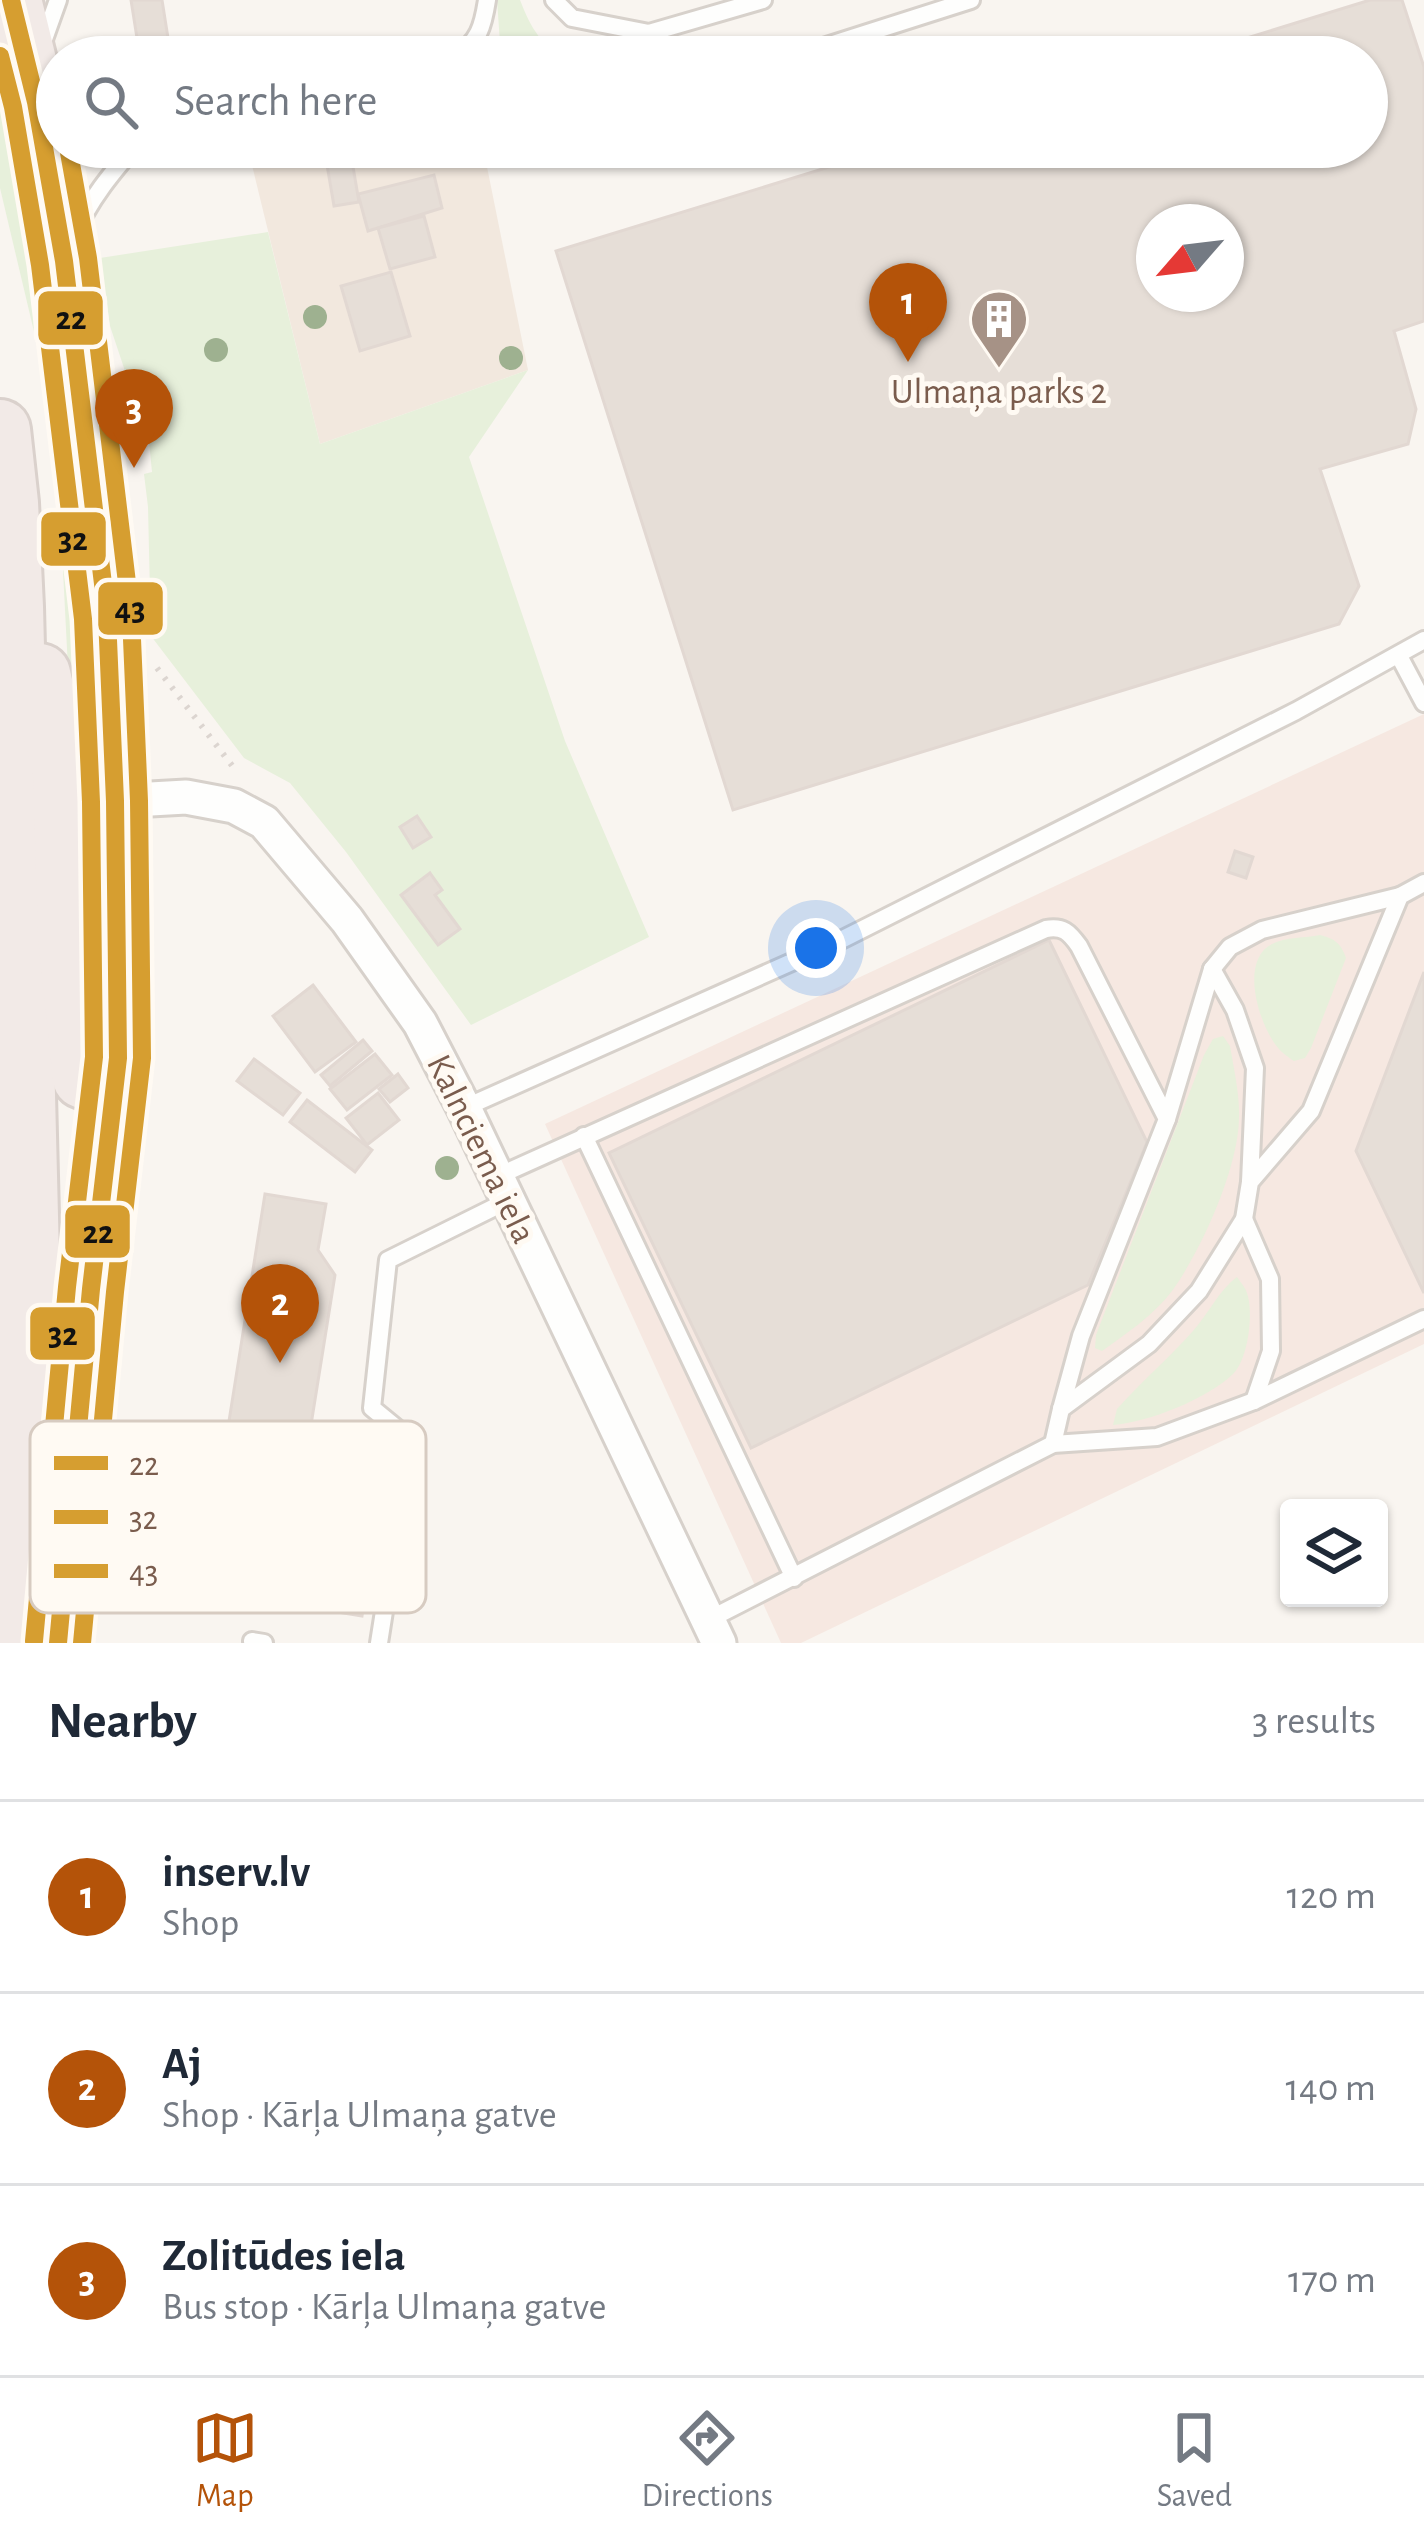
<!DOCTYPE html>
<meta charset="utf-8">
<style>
body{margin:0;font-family:"Alegreya Sans",sans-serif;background:#f6f6f7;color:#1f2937}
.controls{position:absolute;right:36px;bottom:36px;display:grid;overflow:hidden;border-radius:12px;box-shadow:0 3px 9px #0004}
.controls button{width:108px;height:108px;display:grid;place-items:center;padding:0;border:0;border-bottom:3px solid #e0e1e3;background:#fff;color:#1f2937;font:60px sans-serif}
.compass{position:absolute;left:1136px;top:204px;width:108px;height:108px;border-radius:50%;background:#fff;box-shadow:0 3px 9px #0004;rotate:242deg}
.you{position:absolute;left:816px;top:948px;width:42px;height:42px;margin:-30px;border:9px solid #fff;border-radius:50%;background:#1a73e8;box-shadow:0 0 0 18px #1a73e833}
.badge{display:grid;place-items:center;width:78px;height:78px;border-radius:50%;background:#b45309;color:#fff;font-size:39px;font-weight:700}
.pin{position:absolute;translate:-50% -99px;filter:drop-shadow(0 3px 6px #0008)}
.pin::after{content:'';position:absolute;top:63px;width:42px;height:36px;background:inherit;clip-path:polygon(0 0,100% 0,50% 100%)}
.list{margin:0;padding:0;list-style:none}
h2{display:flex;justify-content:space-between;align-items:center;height:156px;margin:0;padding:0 48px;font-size:51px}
h2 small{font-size:39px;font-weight:400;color:#747a83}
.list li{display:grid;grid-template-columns:78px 1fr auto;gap:36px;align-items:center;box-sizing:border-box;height:192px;padding:0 48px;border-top:3px solid #e0e1e3}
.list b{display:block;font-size:45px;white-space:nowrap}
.list p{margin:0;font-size:39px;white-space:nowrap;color:#747a83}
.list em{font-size:39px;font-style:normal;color:#747a83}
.icon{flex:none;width:66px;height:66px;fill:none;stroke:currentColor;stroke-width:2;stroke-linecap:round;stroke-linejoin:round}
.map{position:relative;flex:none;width:1424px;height:1643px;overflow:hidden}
.search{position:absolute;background:#fff;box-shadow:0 3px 9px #0004;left:36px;right:36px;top:36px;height:132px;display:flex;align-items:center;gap:30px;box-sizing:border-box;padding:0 42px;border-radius:66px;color:#747a83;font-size:45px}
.sheet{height:732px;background:#fff}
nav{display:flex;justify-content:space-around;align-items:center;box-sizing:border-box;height:168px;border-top:3px solid #e0e1e3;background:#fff;font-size:33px;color:#747a83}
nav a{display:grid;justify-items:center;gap:6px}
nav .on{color:#b45309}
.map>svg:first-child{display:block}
</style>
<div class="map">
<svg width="1424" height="1643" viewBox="0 0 1424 1643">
<rect width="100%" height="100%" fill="#f9f5f0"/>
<polygon fill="#f2e8de" points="292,147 483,147 528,370 320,444 250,157"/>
<polygon fill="#f6e8e1" points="1424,714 1424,1344 801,1643 781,1643 545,1124"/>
<g fill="#e7f0db">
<path d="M497 0H520C530 26 543 52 572 57H501Z"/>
<polygon points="0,26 42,225 96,831 72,747 62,551 40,357 0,188"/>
<polygon points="268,232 320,444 528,370 469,457 565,741 649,937 471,1025 346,852 290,783 244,758 151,636 148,507 144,474 152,472 149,441 141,441 137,407 110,326 100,258"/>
<path d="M1320 935C1335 939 1341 943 1346 958L1311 1048 1305 1058 1294 1061C1292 1060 1280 1051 1279 1049 1260 1028 1238 961 1272 944 1285 937 1306 938 1320 935Z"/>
<path d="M1223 1036 1230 1046C1234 1070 1240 1095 1239 1119 1238 1169 1201 1251 1172 1291 1154 1315 1126 1334 1102 1351L1095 1348 1096 1335 1204 1055 1213 1039Z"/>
<path d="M1237 1277C1241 1283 1245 1287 1247 1293 1254 1313 1248 1360 1233 1374 1207 1399 1149 1422 1113 1425L1117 1409C1141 1382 1169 1358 1193 1331 1209 1313 1219 1290 1237 1277Z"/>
</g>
<g fill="#e6ded7" stroke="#e2d8d2" stroke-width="3" fill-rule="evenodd">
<polygon points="131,0 162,0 171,57 140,57"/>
<path d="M1370 0H1402L1424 67V321L1394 331 1416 409 1408 444 1320 469 1359 586 1339 624 733 810 556 251 894 147H1367V57H1185ZM1154 222H1226V294H1154Z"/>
<polygon points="351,155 359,202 334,206 326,159"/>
<polygon points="434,175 442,208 368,231 358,194"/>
<polygon points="424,216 435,257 390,269 378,228"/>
<polygon points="391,272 410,336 360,351 341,286"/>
<polygon points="417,816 431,837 413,848 400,827"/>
<polygon points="1235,851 1253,857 1246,878 1228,872"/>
<polygon points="430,873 442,890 435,895 460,929 438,945 401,895"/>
<polygon points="1049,940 1147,1142 1088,1285 751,1448 609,1153"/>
<polygon points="1424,972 1424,1293 1356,1151"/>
<polygon points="313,985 356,1042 315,1072 273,1016"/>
<polygon points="363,1040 372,1051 330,1086 321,1075"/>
<polygon points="375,1054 392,1075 347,1110 330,1089"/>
<polygon points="254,1059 300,1093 283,1115 237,1081"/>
<polygon points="398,1074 408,1088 390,1102 379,1089"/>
<polygon points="378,1093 399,1120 367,1145 346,1118"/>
<polygon points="307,1100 372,1150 355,1172 290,1122"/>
<polygon points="265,1194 326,1204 318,1250 335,1275 306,1456 336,1461 338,1452 387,1460 362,1616 301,1606 303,1595 224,1582 207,1560"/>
</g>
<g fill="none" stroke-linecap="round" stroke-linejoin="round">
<defs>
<g id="lane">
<polyline points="554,0 572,18 649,33 763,0"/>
<polyline points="43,42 58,0"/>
<path d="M455 57C479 42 483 26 487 0"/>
<polyline points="792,57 971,0"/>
<path d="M76 232C89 200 112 173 134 147"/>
<polyline points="1399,656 1424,703"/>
<polyline points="1212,969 1235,1010 1255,1068 1250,1182"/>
<polyline points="464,1108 839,941 1296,711 1424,640"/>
<polyline points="1167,1119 1212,969 1230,947 1262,930 1400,896"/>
<polyline points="584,1136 794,1578"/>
<path d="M496 1177 1046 929C1063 926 1069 932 1079 946L1167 1119 1081 1336 1061 1409"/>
<polyline points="1244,1219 1270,1279 1271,1351 1254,1401"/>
<polyline points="1053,1444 1061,1409 1149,1344 1199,1291 1244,1219 1250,1182 1311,1111 1400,896 1424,883"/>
<polyline points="708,1620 1053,1444 1157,1437 1254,1401 1424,1319"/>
<polyline points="252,1641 264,1643"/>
<polyline points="379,1643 411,1440 372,1408 388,1260 507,1201"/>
</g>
<polyline id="street" points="115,801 186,797 234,806 264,822 347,920 420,1023 464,1108 719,1643"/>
<g id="highway">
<polyline points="11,0 36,102 64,261 107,617 115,801 118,1058 91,1289 58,1643"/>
<polyline points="0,430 8,503 13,607 29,1257 0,1636"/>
<polyline points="40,674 63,773 68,936 83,1078"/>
</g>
</defs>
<use href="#lane" stroke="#d7d1cb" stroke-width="22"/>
<use href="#street" stroke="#d7d1cb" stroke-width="39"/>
<use href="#highway" stroke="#dad1cc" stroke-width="66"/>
<polyline stroke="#dcd5d0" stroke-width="6" stroke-dasharray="3 9" stroke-linecap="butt" points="157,668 237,772"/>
<use href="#lane" stroke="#fefefd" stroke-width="16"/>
<use href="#street" stroke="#fefefd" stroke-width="33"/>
<use href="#highway" stroke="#f2eae7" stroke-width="60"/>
<defs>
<polyline id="bus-1" points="11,0 36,102 64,261 107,617 115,801 118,1058 91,1289 58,1643"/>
<polyline id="bus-2" points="0,56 13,107 40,265 83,619 91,802 94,1057 67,1287 34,1641"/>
<polyline id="bus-3" points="68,147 88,258 131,616 139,801 142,1058 115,1292 82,1643"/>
</defs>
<use href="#bus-1" stroke="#fffaf3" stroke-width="27"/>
<use href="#bus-2" stroke="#fffaf3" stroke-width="27"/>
<use href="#bus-3" stroke="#fffaf3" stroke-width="27"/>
<use href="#bus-1" stroke="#d69e30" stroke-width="18"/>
<use href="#bus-2" stroke="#d69e30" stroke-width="18"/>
<use href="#bus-3" stroke="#d69e30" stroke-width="18"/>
</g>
<g fill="#9eb190">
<circle cx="315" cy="317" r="12"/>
<circle cx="216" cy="350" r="12"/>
<circle cx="511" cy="358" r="12"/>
<circle cx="447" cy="1168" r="12"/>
</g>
<defs>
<symbol id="building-pin" viewBox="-11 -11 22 30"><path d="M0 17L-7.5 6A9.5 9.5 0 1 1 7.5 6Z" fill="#a69286" stroke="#fffaf3"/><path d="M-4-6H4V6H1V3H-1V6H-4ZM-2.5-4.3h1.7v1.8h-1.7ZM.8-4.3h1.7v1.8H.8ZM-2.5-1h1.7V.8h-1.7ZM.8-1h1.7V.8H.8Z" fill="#fff"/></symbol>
</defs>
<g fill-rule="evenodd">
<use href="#building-pin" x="966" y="286" width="66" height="90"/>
</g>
<g text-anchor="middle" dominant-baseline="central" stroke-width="10" stroke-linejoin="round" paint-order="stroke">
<g font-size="36" fill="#7a5c4d" stroke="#fffaf3">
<text x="999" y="392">Ulmaņa parks 2</text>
</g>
<g font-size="36" fill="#7a5c4d" stroke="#fffaf3">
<text transform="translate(481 1149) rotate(64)">Kalnciema iela</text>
</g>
</g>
<rect x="30" y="1421" width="396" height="192" rx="18" fill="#fffaf3" stroke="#d7cbc1" stroke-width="3"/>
<rect x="54" y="1456" width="54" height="14" fill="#d69e30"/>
<rect x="54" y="1510" width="54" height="14" fill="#d69e30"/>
<rect x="54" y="1564" width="54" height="14" fill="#d69e30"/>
<g font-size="33" fill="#7a5c4d">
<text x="129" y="1475">22</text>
<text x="129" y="1529">32</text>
<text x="129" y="1583">43</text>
</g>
<g stroke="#fffaf3" stroke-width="4.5">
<rect x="36" y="289" width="69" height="58" rx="12" fill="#d69e30"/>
<rect x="39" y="510" width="69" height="58" rx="12" fill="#d69e30"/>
<rect x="96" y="580" width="69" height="57" rx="12" fill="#d69e30"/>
<rect x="63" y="1203" width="69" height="57" rx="12" fill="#d69e30"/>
<rect x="28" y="1305" width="69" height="57" rx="12" fill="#d69e30"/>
</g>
<g font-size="33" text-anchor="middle" font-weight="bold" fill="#111">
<text x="71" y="329">22</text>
<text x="73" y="550">32</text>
<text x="130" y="620">43</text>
<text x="98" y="1243">22</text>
<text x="63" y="1345">32</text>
</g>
</svg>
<div class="controls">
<button><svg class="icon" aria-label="layers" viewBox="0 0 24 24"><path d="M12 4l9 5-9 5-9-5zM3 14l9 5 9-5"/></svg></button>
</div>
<svg class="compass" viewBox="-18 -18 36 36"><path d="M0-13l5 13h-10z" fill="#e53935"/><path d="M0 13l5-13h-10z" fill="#747a83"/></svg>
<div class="you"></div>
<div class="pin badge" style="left:908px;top:362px">1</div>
<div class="pin badge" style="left:280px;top:1363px">2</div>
<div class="pin badge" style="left:134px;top:468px">3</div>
<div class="search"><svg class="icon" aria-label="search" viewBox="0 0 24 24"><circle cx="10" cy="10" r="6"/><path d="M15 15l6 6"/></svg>Search here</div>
</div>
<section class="sheet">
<h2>Nearby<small>3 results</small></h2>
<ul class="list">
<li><span class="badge">1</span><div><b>inserv.lv</b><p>Shop</p></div><em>120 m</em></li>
<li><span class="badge">2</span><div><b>Aj</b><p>Shop · Kārļa Ulmaņa gatve</p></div><em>140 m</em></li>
<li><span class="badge">3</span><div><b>Zolitūdes iela</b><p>Bus stop · Kārļa Ulmaņa gatve</p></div><em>170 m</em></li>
</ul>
</section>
<nav>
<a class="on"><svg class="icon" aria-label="map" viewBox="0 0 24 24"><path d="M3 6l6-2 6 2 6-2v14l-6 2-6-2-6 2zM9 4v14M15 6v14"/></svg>Map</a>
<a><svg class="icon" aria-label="directions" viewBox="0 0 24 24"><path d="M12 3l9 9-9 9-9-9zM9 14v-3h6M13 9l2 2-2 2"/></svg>Directions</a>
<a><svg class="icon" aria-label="saved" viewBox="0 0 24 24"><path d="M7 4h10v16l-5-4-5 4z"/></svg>Saved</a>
</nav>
